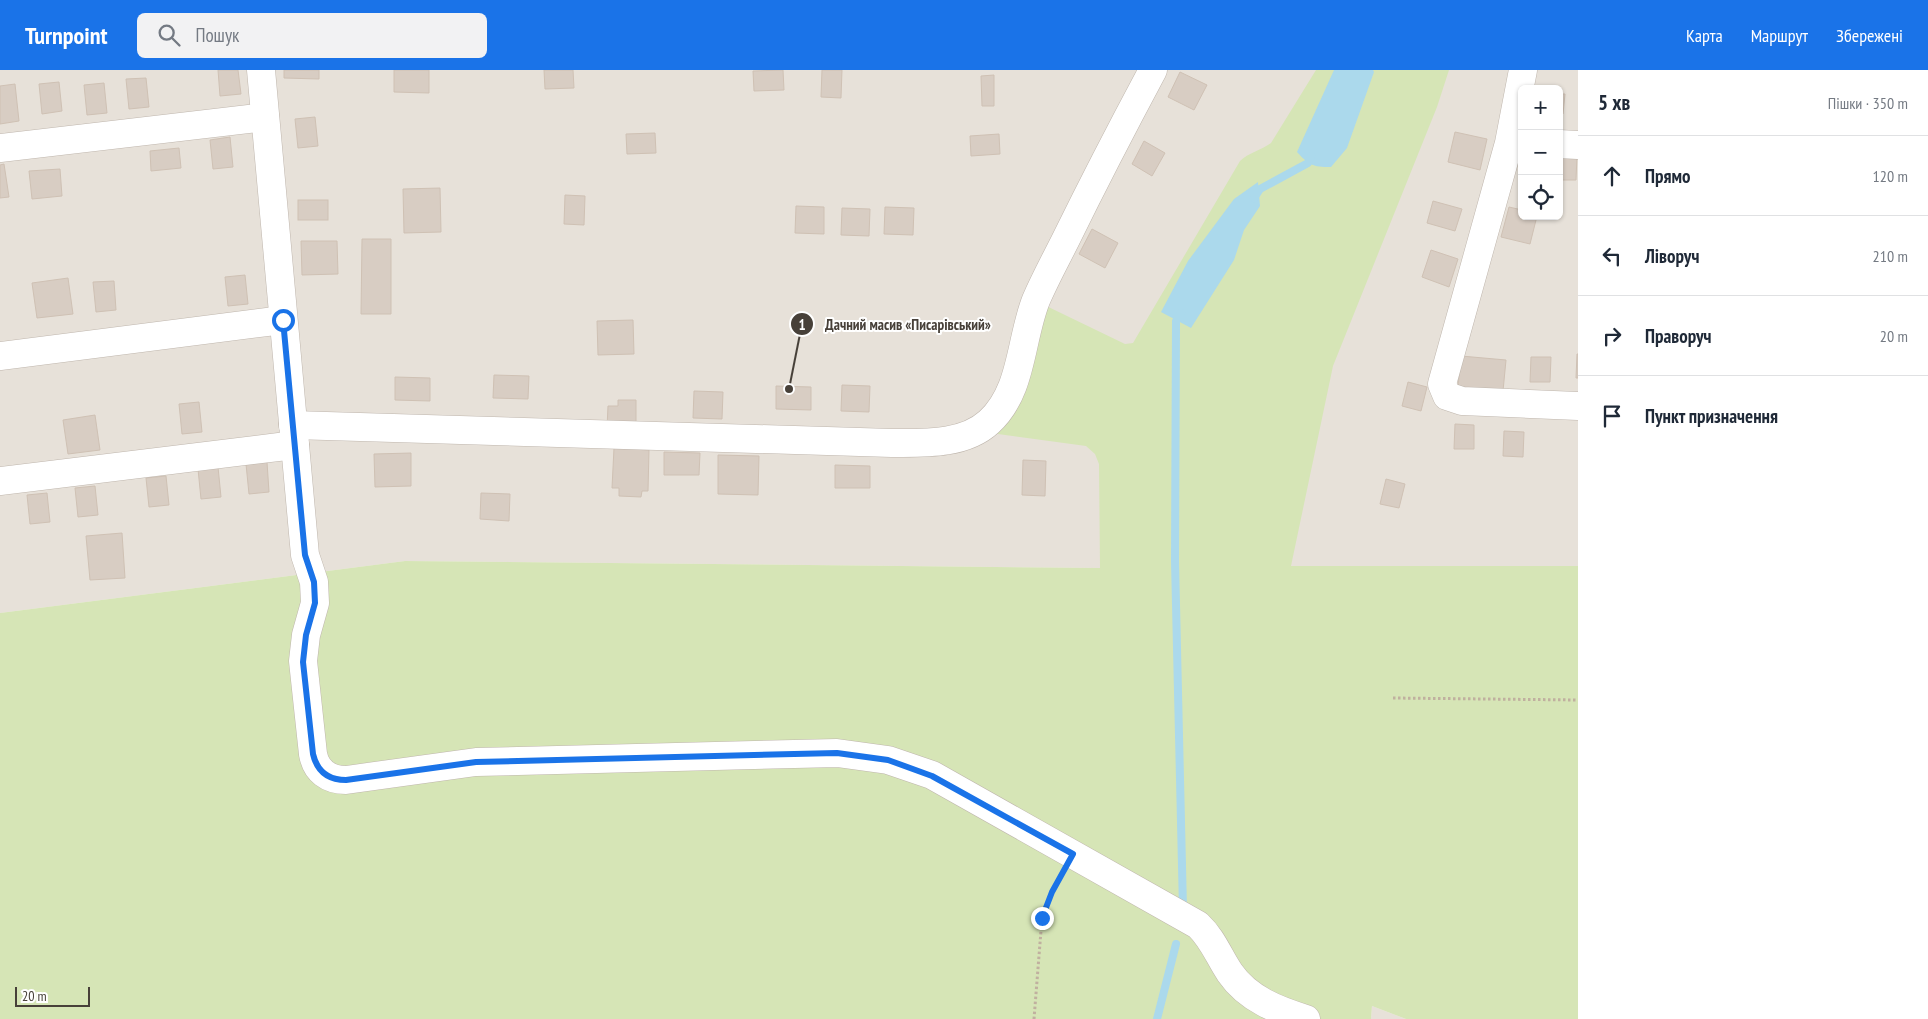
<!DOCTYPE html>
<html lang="uk">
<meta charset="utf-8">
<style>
body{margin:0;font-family:"PT Sans Narrow",sans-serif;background:#f2f2f3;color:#1f2937}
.controls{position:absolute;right:15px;top:15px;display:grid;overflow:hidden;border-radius:8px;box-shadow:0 1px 4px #0004}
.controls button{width:45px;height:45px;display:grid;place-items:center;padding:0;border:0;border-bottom:1px solid #e0e1e3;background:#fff;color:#1f2937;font:25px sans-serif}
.scale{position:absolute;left:15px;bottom:12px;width:75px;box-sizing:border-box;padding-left:5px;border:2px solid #474039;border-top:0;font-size:14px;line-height:18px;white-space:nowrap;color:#474039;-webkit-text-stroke:4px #fff;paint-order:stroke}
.stop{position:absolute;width:15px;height:15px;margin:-11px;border:4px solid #1a73e8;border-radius:50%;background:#fff}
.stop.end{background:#1a73e8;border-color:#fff;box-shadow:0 1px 5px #0008}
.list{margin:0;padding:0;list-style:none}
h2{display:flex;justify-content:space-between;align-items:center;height:65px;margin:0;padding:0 20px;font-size:21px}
h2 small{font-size:16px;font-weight:400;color:#747a83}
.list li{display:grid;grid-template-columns:32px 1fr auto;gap:15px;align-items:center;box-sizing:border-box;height:80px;padding:0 20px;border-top:1px solid #e0e1e3}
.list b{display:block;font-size:19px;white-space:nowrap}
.list em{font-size:16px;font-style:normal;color:#747a83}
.icon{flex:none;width:28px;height:28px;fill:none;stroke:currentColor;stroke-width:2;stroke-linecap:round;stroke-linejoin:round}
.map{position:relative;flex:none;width:1578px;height:949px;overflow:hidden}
header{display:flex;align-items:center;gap:30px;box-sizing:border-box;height:70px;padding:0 25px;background:#1a73e8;color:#fff}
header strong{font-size:24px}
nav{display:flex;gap:28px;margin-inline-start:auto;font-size:18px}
.search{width:350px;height:45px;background:#f2f2f3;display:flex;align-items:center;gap:12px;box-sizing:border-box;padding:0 18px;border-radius:8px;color:#747a83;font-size:19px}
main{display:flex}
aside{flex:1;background:#fff}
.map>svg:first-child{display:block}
</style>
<header>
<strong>Turnpoint</strong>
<div class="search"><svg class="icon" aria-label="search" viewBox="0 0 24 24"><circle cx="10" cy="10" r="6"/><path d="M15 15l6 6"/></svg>Пошук</div>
<nav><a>Карта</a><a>Маршрут</a><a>Збережені</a></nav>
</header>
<main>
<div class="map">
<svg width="1578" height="949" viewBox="0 0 1578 949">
<rect width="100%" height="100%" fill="#f4f0ea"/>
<g fill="#e7e1d9" fill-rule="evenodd">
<path d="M0 0H1578V496L1100 498 405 491 0 543ZM1522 19H1559V146H1522Z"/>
<polygon points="1372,936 1406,949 1371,949"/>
</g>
<path fill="#d6e5b6" d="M1316 0H1449L1437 37 1333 296 1291 496H1578V949H1406L1372 936 1371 949H0V543L405 491 1100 498 1099 394 1095 384 1086 376 976 361 988 353 1036 231 1125 274 1133 273 1240 91C1248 83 1261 80 1271 73Z"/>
<g fill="#abd9ec">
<path d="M1334 0H1373L1374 2 1347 78 1331 97C1312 97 1309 95 1297 82Z"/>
<polygon points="1258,112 1260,136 1244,160 1234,190 1191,258 1161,242 1188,191 1234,129"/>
</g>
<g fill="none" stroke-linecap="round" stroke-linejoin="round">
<g stroke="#abd9ec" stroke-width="8">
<polyline points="1254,128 1260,119 1308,93 1311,86"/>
<polyline points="1181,243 1176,251 1175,491 1183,839"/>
<polyline points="1157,949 1176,874"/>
</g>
</g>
<g fill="#d8cdc3" stroke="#cfc1b4">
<polygon points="218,0 238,0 241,24 220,26"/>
<polygon points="284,0 319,0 319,9 284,8"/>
<polygon points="394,0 429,0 429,23 394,22"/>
<polygon points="544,0 573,0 574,18 545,19"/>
<polygon points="783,0 784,20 754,21 753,1"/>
<polygon points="822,0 842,0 841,28 821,27"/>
<polygon points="1180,2 1207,15 1194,40 1168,27"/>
<polygon points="994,5 994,36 982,36 981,6"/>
<polygon points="146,8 149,37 129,39 126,9"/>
<polygon points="59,12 62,41 42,44 39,14"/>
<polygon points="104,13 107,43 87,45 84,15"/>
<polygon points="15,14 19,51 0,54 0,16"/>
<polygon points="1559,24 1565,24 1563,44 1559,44"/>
<polygon points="315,47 318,76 298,78 295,49"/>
<polygon points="1455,62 1487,69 1480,100 1448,92"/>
<polygon points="655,63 656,83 627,84 626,64"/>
<polygon points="999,64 1000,84 971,86 970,66"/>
<polygon points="230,67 233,97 213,99 210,70"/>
<polygon points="1144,71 1165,83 1152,106 1132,94"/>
<polygon points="179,78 181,98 151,101 150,81"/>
<polygon points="1559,85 1577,86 1576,110 1559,110"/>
<polygon points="4,94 9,127 0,128 0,95"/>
<polygon points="60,99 62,126 32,129 29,101"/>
<polygon points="440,118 441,162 404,163 403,119"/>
<polygon points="565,125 585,126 584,155 564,154"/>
<rect x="298" y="130" width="30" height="20"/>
<polygon points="1433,131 1462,139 1455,161 1427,153"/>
<polygon points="796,136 824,137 824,164 795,163"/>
<polygon points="885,137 914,138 913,165 884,164"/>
<polygon points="1509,137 1522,140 1522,146 1537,146 1530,174 1501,167"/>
<polygon points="842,138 870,139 869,166 841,165"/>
<polygon points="1092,159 1118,173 1105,198 1079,184"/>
<polygon points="362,169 391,169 391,244 361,244"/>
<polygon points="301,171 337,171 338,204 302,205"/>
<polygon points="1431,180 1458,189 1449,217 1422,207"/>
<polygon points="245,205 248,234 228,236 225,207"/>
<polygon points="68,208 73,244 37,248 32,213"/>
<polygon points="114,211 116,240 96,242 93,212"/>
<polygon points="633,250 634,284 598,285 597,251"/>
<polygon points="1577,284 1578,284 1578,308 1576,308"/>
<polygon points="1461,286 1506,290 1503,321 1458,317"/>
<polygon points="1531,287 1551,287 1550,312 1530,312"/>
<polygon points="494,305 529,306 528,329 493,328"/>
<polygon points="395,307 430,308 430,331 395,330"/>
<polygon points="1408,312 1427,317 1421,341 1402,336"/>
<polygon points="842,315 870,316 869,342 841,341"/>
<polygon points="776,316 811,317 811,340 776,339"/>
<polygon points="694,321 723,322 722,349 693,348"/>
<polygon points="618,330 636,330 636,358 607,358 608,336 618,336"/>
<polygon points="199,332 202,362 182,364 179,334"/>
<polygon points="95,345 100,380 68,384 63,350"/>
<polygon points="1455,354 1474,355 1474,379 1454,379"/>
<polygon points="1504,361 1524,362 1523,387 1503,386"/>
<polygon points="614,378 649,380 648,421 642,421 641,427 619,426 619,418 612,418"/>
<polygon points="664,382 700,383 699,405 664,405"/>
<polygon points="411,383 411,416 375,417 374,384"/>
<polygon points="718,385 759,386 758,425 718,424"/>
<polygon points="1023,390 1046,391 1045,426 1022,425"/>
<polygon points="267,392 269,422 249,424 246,394"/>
<polygon points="835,395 870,396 870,418 835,418"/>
<polygon points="218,397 221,427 201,429 198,399"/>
<polygon points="166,406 169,435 149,437 146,408"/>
<polygon points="1386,409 1405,414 1399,438 1380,434"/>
<polygon points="95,416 98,445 78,447 75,418"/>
<polygon points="47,423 50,452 30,454 27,425"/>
<polygon points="481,423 510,424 509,451 480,449"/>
<polygon points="122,463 125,508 90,510 86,466"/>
</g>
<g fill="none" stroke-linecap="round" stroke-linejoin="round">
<defs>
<g id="minor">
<path d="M261 0 305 485 314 512 315 533 306 565 303 591 313 684C316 701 328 710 346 710L476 692 837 683 888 690 932 705 1198 855C1213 869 1219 887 1230 903 1248 929 1277 940 1306 949"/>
<polyline points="1523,0 1509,73 1442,314 1447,326 1462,331 1578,336"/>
<polyline points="1559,74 1578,75"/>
<polyline points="0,78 265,47"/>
<polyline points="0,286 283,250"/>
<path d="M293 355 892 373C924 373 964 375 989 352 1023 321 1020 270 1036 230 1045 209 1056 189 1066 169 1094 112 1123 56 1153 0"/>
<polyline points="0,411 295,375"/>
</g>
</defs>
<use href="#minor" stroke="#bfb6ad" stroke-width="29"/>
<g stroke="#c0b09f" stroke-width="3" stroke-dasharray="2.5 2.5" stroke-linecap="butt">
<polyline points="1393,628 1578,630"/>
<polyline points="1034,949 1042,848 1052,822 1061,807"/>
</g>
<use href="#minor" stroke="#fff" stroke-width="28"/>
</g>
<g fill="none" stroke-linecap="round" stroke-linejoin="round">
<path stroke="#1a73e8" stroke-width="6" d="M283 250 305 485 314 512 315 533 306 565 303 592 313 684C317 701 328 710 346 710L476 692 837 683 888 690 932 706 1073 784 1052 822 1042 848"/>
</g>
<path fill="none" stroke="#474039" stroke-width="2" d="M789 319L802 254"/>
<g fill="#474039" stroke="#fff" stroke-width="2">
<circle cx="789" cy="319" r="5"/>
<circle cx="802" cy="254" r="12"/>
</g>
<g font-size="15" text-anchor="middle" font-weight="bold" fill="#fff">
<text x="802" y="260">1</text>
</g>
<g font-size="15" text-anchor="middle" font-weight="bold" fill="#474039" stroke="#fff" stroke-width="4" stroke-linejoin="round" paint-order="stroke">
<text x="908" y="260">Дачний масив «Писарівський»</text>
</g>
</svg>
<div class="controls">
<button>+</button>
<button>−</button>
<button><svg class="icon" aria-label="locate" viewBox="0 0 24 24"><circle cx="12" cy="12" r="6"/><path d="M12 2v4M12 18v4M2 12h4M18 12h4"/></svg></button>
</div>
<div class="scale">20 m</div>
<div class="stop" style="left:283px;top:250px"></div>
<div class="stop end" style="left:1042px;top:848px"></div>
</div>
<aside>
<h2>5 хв<small>Пішки · 350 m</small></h2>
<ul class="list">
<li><svg class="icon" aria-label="ahead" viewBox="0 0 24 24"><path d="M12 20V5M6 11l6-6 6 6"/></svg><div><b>Прямо</b></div><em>120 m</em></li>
<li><svg class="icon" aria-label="left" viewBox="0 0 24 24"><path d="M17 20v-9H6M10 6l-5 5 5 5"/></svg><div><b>Ліворуч</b></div><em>210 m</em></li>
<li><svg class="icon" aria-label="right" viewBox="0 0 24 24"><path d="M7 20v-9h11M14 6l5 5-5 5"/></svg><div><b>Праворуч</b></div><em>20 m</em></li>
<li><svg class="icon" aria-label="arrive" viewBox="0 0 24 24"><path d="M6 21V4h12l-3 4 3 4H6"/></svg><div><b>Пункт призначення</b></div></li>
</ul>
</aside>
</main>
